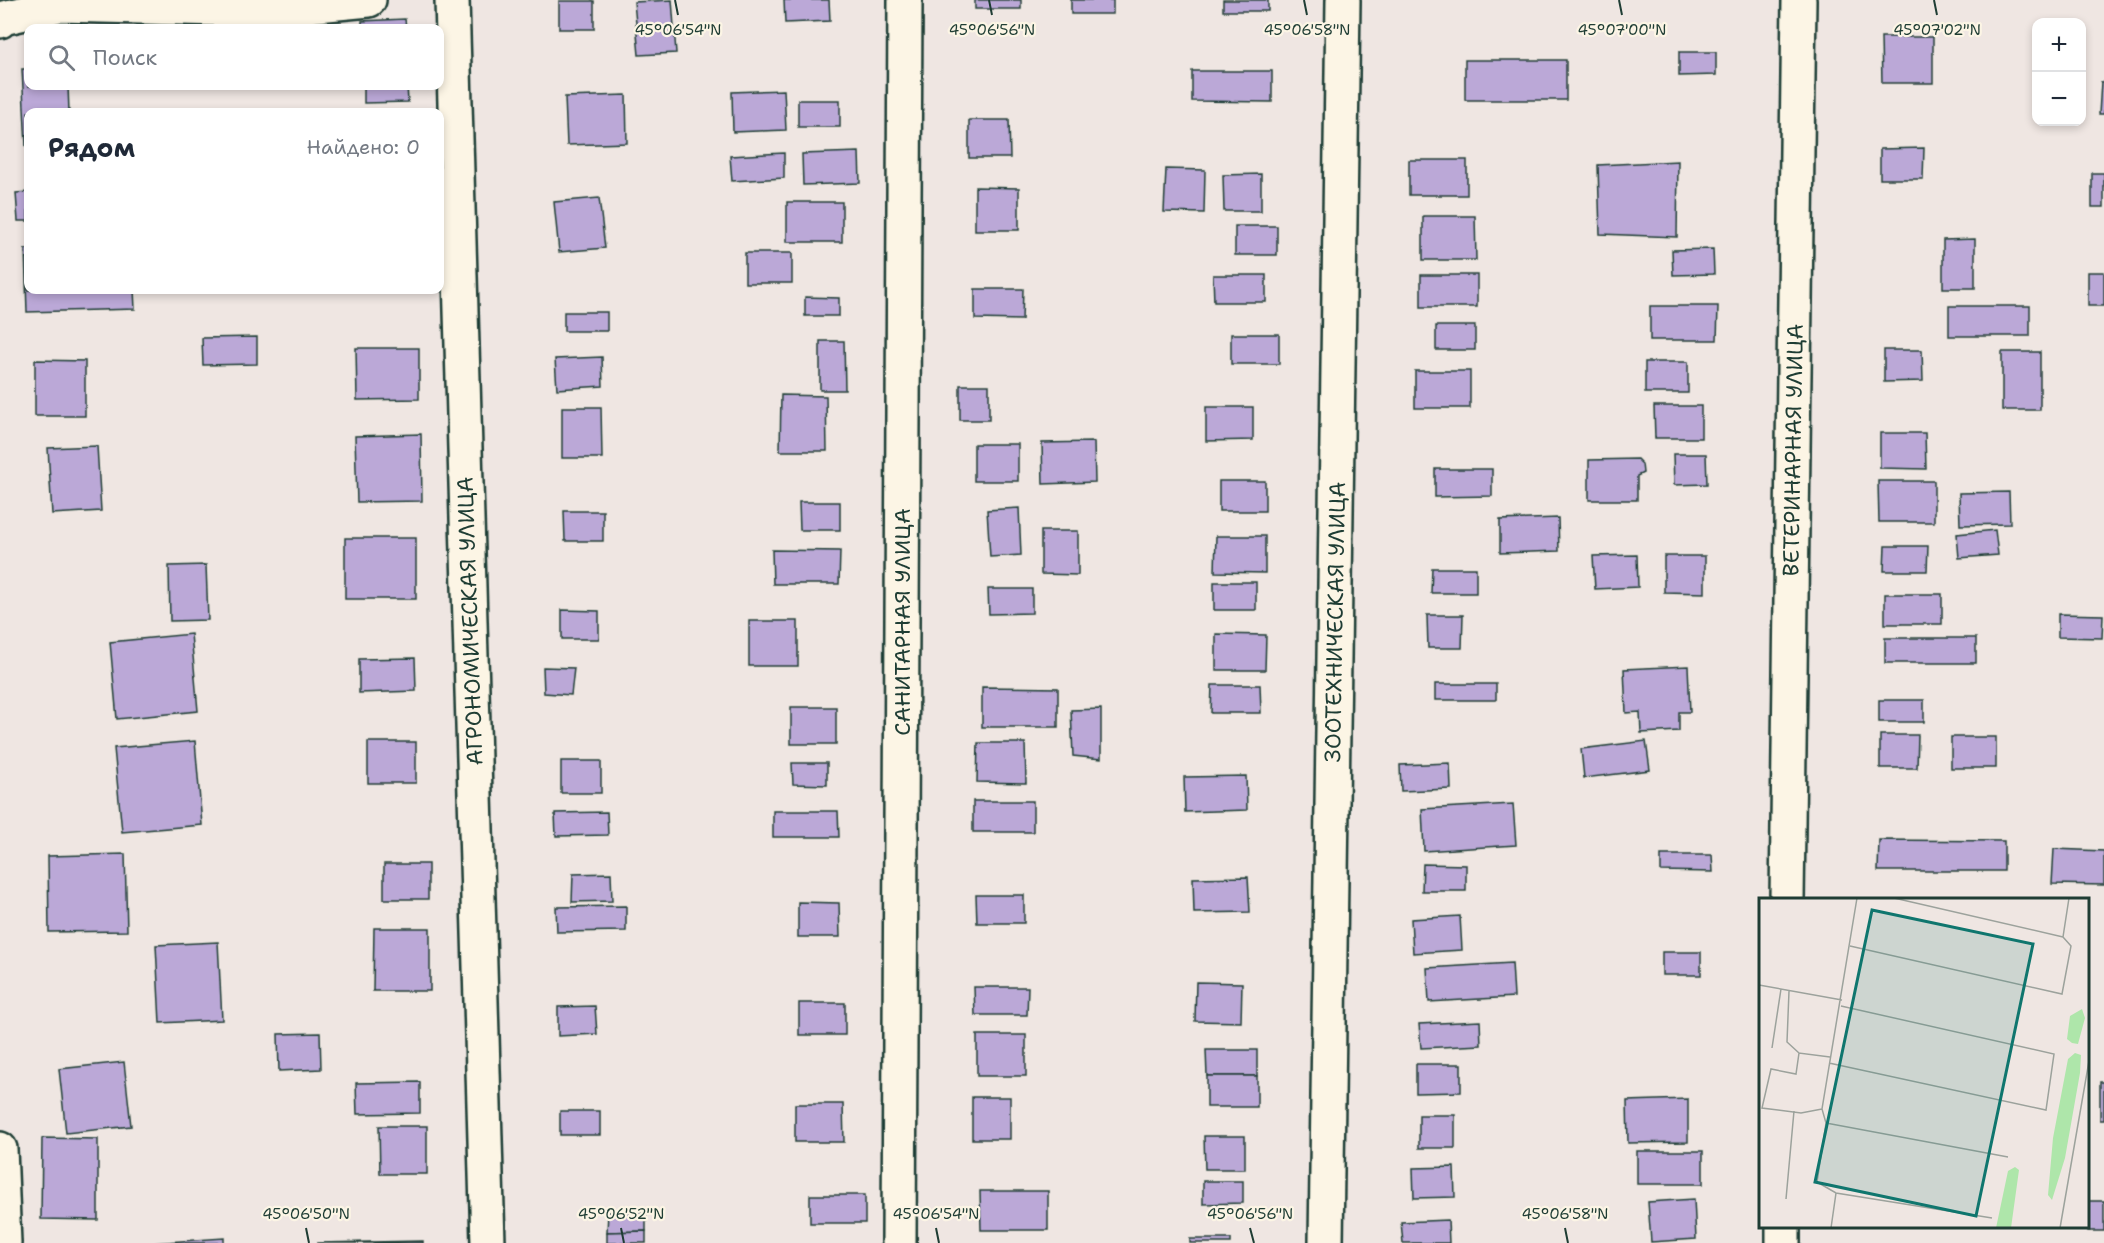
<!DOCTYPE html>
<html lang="ru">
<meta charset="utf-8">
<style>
body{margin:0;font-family:"Shantell Sans",sans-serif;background:#f2f2f3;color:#1f2937}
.controls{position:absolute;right:18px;top:18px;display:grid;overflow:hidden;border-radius:12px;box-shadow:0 3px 9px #0003}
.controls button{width:54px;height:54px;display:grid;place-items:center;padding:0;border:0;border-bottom:2px solid #e0e1e3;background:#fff;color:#1f2937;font:30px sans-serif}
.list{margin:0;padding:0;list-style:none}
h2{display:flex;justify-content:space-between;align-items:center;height:78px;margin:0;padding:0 24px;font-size:26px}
h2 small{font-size:20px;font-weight:400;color:#747a83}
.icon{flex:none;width:33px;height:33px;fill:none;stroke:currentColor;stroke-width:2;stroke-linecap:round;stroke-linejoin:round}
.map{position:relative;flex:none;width:2104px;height:1243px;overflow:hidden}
.search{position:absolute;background:#fff;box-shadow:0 3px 9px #0003;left:24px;top:24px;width:420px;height:66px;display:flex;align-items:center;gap:15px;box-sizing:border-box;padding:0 21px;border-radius:12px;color:#747a83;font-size:22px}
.panel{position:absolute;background:#fff;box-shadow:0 3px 9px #0003;left:24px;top:108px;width:420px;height:186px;border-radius:12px}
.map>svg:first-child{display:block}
</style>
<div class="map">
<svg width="2104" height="1243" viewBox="0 0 2104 1243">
<rect width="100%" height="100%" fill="#efe6e2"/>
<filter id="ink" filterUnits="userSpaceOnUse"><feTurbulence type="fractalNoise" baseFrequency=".0167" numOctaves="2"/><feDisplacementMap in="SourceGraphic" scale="12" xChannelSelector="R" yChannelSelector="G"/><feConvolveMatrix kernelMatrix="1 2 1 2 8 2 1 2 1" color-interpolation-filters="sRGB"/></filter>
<g filter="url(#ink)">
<g fill="#bba8d7" stroke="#1f3d34" stroke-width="1.5">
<polygon points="672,0 676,53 639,55 634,2"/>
<polygon points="784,0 829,0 830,21 785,23"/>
<rect x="975" y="0" width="46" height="9"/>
<rect x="1071" y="0" width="42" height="14"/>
<rect x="1223" y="0" width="45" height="11"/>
<rect x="559" y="1" width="35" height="28"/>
<polygon points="405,19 406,28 362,28 362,21"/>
<polygon points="1881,37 1933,37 1933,83 1882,83"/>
<polygon points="1679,52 1716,52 1716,75 1679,76"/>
<rect x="1465" y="60" width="101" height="40"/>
<polygon points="22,69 28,69 28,86 68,86 69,112 28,112 28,146 26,146"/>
<polygon points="1192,71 1272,71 1272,102 1192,101"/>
<polygon points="2101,82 2104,82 2104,114 2099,114"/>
<polygon points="364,86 407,86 408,102 364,103"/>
<polygon points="784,90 786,130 733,132 732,92"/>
<polygon points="626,95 627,143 567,145 565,97"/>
<rect x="798" y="100" width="42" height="27"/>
<polygon points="969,120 1009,120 1010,158 969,158"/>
<polygon points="1924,148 1923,179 1880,179 1880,149"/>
<polygon points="859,152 860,183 803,185 802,154"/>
<polygon points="784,153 784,178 732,181 730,156"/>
<rect x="1409" y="160" width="58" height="35"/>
<polygon points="1678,161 1677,237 1600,234 1598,165"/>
<polygon points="1166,169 1205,170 1204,213 1164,212"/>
<rect x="2092" y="173" width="12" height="34"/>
<polygon points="1261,174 1261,211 1224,211 1223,175"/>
<polygon points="975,187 1019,188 1019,230 975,230"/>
<polygon points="28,192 28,221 18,221 16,193"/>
<polygon points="599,198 605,248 559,252 554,202"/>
<rect x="787" y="202" width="55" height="40"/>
<polygon points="1423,216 1475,216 1476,260 1423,260"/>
<rect x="1235" y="226" width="42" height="29"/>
<polygon points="1975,239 1975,288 1943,288 1943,240"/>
<polygon points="25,249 28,249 28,290 134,290 135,309 27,312"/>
<polygon points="1713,249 1714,274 1673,275 1672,250"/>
<rect x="745" y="253" width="47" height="30"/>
<rect x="2088" y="272" width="16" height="34"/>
<polygon points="1213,275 1266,275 1266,302 1214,302"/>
<rect x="1421" y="275" width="56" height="32"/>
<polygon points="975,289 1023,289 1022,320 975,319"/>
<polygon points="805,297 839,298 839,316 805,316"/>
<polygon points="1650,306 1718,306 1717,340 1650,340"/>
<rect x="1949" y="306" width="81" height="30"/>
<rect x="564" y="312" width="43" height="19"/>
<rect x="1436" y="326" width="39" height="24"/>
<rect x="1231" y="334" width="48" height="30"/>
<polygon points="257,337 257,364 203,365 202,338"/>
<polygon points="820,341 844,341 845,390 820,390"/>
<polygon points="356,348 419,348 419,399 357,400"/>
<polygon points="1884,350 1922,350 1923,381 1884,382"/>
<rect x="2002" y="352" width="38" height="58"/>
<polygon points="602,357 603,386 557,389 555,359"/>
<polygon points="35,360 85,361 85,416 35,416"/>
<rect x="1645" y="362" width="43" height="31"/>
<rect x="1415" y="371" width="55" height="37"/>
<rect x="960" y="385" width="29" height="35"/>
<polygon points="781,395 826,396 827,451 780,451"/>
<polygon points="1654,406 1701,406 1701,438 1655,438"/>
<polygon points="562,407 601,407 602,458 562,458"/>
<polygon points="1206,407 1253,407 1253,440 1206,441"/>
<polygon points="1880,433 1925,433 1926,469 1880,468"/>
<polygon points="421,434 422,501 357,502 355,436"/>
<polygon points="1094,442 1095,482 1043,484 1042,443"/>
<rect x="974" y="444" width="44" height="37"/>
<polygon points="97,446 101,511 52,514 48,448"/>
<polygon points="1673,454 1706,454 1707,484 1674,485"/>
<polygon points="1637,459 1642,464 1643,473 1637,476 1637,500 1589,500 1589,460"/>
<polygon points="1435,469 1492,469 1492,496 1435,497"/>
<rect x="1219" y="481" width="46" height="30"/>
<polygon points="1878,481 1934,481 1934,522 1879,522"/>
<polygon points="2009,492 2010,524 1960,525 1959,493"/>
<polygon points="799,502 840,502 840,530 800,530"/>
<polygon points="1019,508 1021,555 990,557 987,510"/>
<polygon points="564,511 603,511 603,541 565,541"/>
<polygon points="1558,518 1559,551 1500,553 1500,520"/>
<polygon points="1995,530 1998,555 1959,558 1957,534"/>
<polygon points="1041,531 1078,531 1078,575 1041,574"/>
<polygon points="1216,536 1265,536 1265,573 1215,572"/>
<rect x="345" y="538" width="71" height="61"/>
<polygon points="1885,546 1928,546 1927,571 1884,571"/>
<polygon points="772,550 840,551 839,584 773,584"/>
<polygon points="1637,555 1638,587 1595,589 1593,556"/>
<polygon points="1664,556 1705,556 1705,593 1664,592"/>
<polygon points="206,565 208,620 170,621 169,566"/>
<polygon points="1432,568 1476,568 1476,593 1431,593"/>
<rect x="1214" y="582" width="42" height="28"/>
<polygon points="988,589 1032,589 1032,613 989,614"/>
<rect x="1885" y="594" width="57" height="30"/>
<polygon points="562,610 599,611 599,639 562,639"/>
<polygon points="2058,614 2103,615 2102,638 2058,637"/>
<polygon points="1427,615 1463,615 1462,648 1428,648"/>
<rect x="749" y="621" width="49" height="45"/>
<polygon points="191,634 198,711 117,719 110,642"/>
<polygon points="1216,634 1266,635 1265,670 1216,670"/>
<rect x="1885" y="638" width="91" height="25"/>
<polygon points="415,658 416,691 359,693 359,659"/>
<polygon points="1688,666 1690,712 1679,712 1679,731 1641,733 1640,712 1626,713 1624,669"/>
<polygon points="543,667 574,668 571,695 544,693"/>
<rect x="1435" y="684" width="61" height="16"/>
<polygon points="1212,685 1260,685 1261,713 1211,713"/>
<polygon points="982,687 1058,688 1058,727 982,727"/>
<rect x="1879" y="700" width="45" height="22"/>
<rect x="791" y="707" width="45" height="37"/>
<polygon points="1101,709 1101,759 1073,756 1071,710"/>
<polygon points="1880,735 1918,735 1917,768 1880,768"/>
<rect x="1951" y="737" width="45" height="31"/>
<polygon points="195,741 202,825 122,832 114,748"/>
<polygon points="1646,741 1650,770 1584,778 1581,749"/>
<rect x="368" y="742" width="48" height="41"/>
<polygon points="978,743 1025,743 1026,783 977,782"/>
<rect x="561" y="761" width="40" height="32"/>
<polygon points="792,763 827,763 827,785 793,784"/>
<polygon points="1450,763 1451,789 1401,791 1400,765"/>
<polygon points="1246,776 1247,810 1185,812 1184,777"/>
<rect x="973" y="801" width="60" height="31"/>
<polygon points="1513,804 1516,845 1424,851 1422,809"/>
<polygon points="773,811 838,811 839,837 773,837"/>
<polygon points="607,812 608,835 556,836 555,813"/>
<polygon points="1879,840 2004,841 2004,871 1878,871"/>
<polygon points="2054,849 2104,851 2104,885 2052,884"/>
<polygon points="125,854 127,931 49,932 48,856"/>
<polygon points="1661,855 1712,855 1713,872 1661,871"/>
<rect x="384" y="864" width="44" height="35"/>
<polygon points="1423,864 1466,865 1466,891 1422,891"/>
<polygon points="611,873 612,901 572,902 573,874"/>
<polygon points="1248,877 1250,912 1194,913 1193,878"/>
<polygon points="976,895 1024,895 1024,923 977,923"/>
<polygon points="798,902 839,903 840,937 798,937"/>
<polygon points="626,906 626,931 557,932 556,907"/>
<polygon points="1460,916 1462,950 1413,953 1411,919"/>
<polygon points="374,928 430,928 430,991 373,991"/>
<polygon points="218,942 222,1020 160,1023 156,945"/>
<rect x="1662" y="952" width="39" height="23"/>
<polygon points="1512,963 1514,997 1429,1002 1427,968"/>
<polygon points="1196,982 1242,983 1241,1022 1195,1021"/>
<polygon points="974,987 1028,987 1027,1015 975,1015"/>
<rect x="799" y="1003" width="46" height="32"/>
<polygon points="595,1006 597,1034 558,1036 558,1007"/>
<polygon points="1480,1021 1481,1045 1421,1048 1419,1024"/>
<polygon points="320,1033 321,1069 279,1071 278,1034"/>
<rect x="977" y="1035" width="49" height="41"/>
<polygon points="1206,1050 1257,1050 1257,1076 1207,1076"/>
<polygon points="124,1062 131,1126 66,1133 59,1069"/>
<polygon points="1416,1064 1461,1064 1461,1092 1416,1093"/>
<rect x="1207" y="1076" width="50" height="31"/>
<polygon points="420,1082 420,1113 357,1114 356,1083"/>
<rect x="2100" y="1082" width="4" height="38"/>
<rect x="972" y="1097" width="38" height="42"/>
<polygon points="1688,1099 1688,1142 1628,1143 1627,1101"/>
<polygon points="795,1104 843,1104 844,1142 795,1142"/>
<rect x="560" y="1111" width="40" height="24"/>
<rect x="1419" y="1115" width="36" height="33"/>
<polygon points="379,1126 427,1126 427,1174 380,1174"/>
<polygon points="1204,1136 1245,1136 1245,1169 1205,1169"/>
<polygon points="42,1138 98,1139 98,1220 41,1219"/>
<rect x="1637" y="1151" width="66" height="33"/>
<polygon points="1454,1167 1455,1197 1414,1198 1413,1168"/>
<polygon points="1203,1181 1243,1181 1243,1203 1203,1204"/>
<polygon points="980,1191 1048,1191 1048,1230 981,1230"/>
<rect x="810" y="1195" width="55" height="28"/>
<polygon points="1694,1199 1696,1239 1651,1242 1648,1202"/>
<rect x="2088" y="1201" width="16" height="30"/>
<polygon points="608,1212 646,1212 646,1231 607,1232"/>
<polygon points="1448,1220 1449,1243 1403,1243 1401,1222"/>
<polygon points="646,1231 646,1243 607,1243 607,1232"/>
<polygon points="224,1238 224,1243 151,1243"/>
<rect x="1190" y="1239" width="41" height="4"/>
<polygon points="423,1241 423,1243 317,1243"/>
</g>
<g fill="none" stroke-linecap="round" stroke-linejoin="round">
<defs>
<g id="minor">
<polyline points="452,0 488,1243"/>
<polyline points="0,21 3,18 60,5 264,10 369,0"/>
<polyline points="1787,900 1799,0"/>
<polyline points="0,1149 4,1243"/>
<polyline points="899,1243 905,0"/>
<polyline points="1326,1243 1343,0"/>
<polyline points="1783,1243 1783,1226"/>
</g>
</defs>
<use href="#minor" stroke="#1f3d34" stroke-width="38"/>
<use href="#minor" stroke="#fcf5e5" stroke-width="33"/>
</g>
</g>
<path fill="none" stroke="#1f3d34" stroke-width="2" d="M675 0 678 15M989 0 992 15M1304 0 1307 15M1619 0 1622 15M1934 0 1937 15M306 1228 309 1243M621 1228 624 1243M936 1228 939 1243M1250 1228 1254 1243M1565 1228 1568 1243"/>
<g text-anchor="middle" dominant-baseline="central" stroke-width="4.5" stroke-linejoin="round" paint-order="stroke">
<g font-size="22" fill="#1f3d34" stroke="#fcf5e5">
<text transform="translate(1793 450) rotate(-89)">ВЕТЕРИНАРНАЯ УЛИЦА</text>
<text transform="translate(470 621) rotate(-92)">АГРОНОМИЧЕСКАЯ УЛИЦА</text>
<text transform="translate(902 622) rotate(-90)">САНИТАРНАЯ УЛИЦА</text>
<text transform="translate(1335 622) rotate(-89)">ЗООТЕХНИЧЕСКАЯ УЛИЦА</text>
</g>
</g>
<g transform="translate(1759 898)">
<rect width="330" height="330" fill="#efe6e2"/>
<path d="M323 111 326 120 319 146 313 145 308 141 311 118ZM316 155 322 157 321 175 306 260 293 302 289 297 294 240 309 161ZM256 269 260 272 252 330H237L249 273Z" fill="#aee6aa"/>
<path fill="none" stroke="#9ca29c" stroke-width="1.5" d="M98 0 63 211 67 225 58 284 77 295 233 320M135 0 304 39M91 48 303 96 312 48 304 39 310 0M0 87 83 102M30 93 28 144 40 155M13 150 22 91M70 165 287 212 295 156 82 108M63 211 42 215 3 210 12 171 37 176 40 155 71 159M67 225 249 259M27 301 35 213M72 330 77 295M301 330 330 163"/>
<path fill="#0f766e" fill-opacity="0.15" stroke="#0f766e" stroke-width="3" d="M113 12 274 46 217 318 56 284Z"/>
<rect width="330" height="330" fill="none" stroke="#1f3d34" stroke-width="3"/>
</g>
<g font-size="15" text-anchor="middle" fill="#1f3d34" stroke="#fcf5e5" stroke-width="4.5" stroke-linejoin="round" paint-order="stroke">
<text x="678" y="35">45°06'54"N</text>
<text x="992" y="35">45°06'56"N</text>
<text x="1307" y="35">45°06'58"N</text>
<text x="1622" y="35">45°07'00"N</text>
<text x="1937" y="35">45°07'02"N</text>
<text x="306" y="1219">45°06'50"N</text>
<text x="621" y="1219">45°06'52"N</text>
<text x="936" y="1219">45°06'54"N</text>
<text x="1250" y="1219">45°06'56"N</text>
<text x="1565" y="1219">45°06'58"N</text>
</g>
</svg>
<div class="controls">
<button>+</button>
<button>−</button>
</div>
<div class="search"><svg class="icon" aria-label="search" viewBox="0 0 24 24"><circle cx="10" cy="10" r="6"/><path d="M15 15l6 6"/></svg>Поиск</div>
<section class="panel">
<h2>Рядом<small>Найдено: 0</small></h2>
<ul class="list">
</ul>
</section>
</div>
